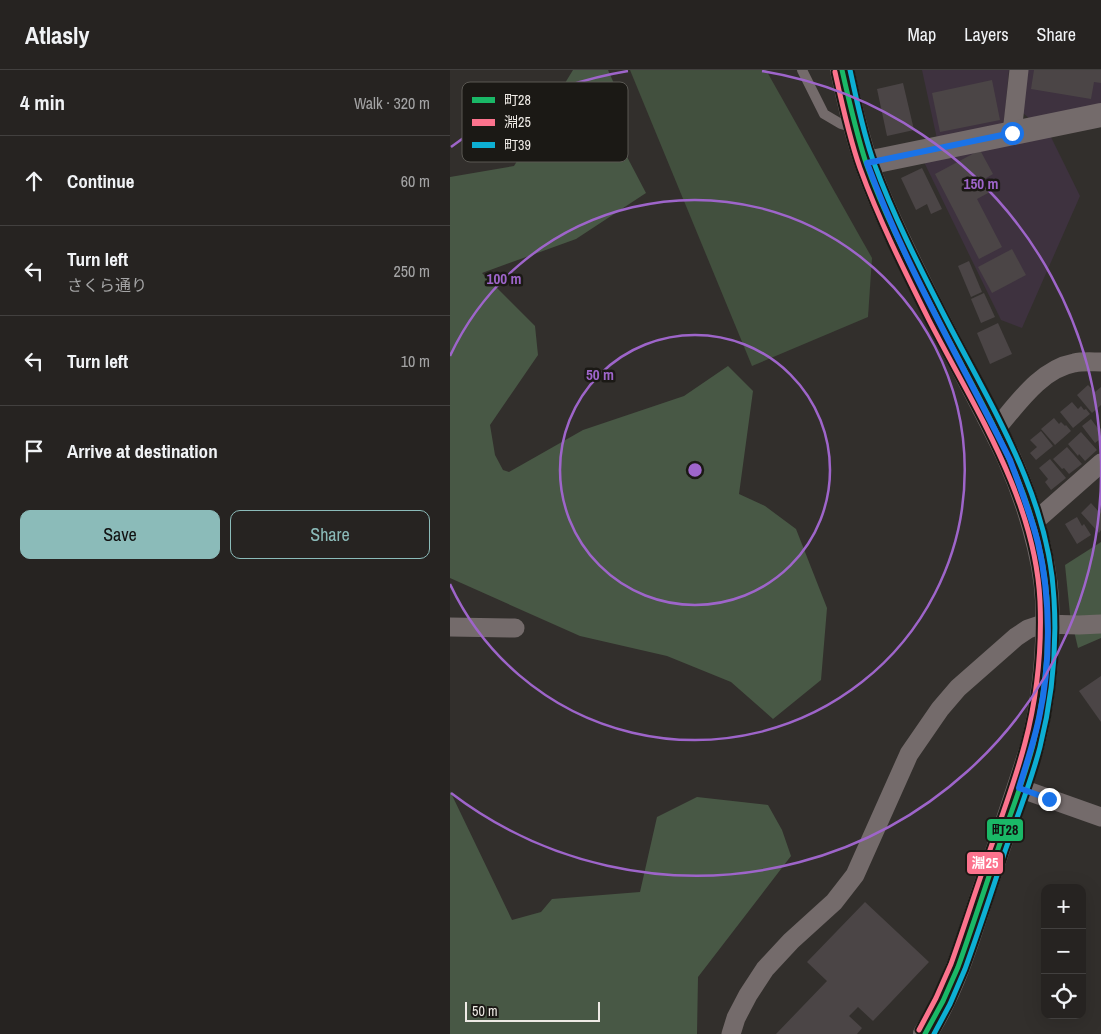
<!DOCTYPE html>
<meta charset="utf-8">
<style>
body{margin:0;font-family:"Archivo Narrow","Noto Sans JP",sans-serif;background:#322f2e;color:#f1f3f6}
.controls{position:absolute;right:15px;bottom:15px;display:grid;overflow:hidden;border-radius:10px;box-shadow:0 5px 20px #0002}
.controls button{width:45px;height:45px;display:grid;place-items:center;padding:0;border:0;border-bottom:1px solid #42403f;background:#262321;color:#f1f3f6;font:25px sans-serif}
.scale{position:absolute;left:15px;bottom:12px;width:135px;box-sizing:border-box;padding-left:5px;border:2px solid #eeeae5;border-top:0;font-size:14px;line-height:18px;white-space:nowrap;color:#eeeae5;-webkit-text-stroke:4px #1b1915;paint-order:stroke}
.stop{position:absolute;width:15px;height:15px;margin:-11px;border:4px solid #1a73e8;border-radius:50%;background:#fff}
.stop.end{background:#1a73e8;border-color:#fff;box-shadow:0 1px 5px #0008}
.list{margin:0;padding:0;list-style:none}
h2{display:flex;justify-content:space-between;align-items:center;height:65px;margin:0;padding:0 20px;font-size:21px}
h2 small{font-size:16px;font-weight:400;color:#a4a4a5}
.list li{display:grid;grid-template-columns:32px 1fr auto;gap:15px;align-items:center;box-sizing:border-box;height:90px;padding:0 20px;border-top:1px solid #42403f}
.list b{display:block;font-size:19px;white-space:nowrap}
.list p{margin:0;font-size:16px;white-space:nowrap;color:#a4a4a5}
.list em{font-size:16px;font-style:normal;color:#a4a4a5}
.actions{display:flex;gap:10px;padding:15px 20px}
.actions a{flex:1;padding:11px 0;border:1px solid #8bbbb9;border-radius:10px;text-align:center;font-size:18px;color:#8bbbb9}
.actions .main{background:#8bbbb9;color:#111}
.icon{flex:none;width:28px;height:28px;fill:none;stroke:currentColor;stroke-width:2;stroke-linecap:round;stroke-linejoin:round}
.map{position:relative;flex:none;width:651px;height:964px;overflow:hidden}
header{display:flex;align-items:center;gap:30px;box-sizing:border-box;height:70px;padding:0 25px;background:#262321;border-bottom:1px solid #42403f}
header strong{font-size:24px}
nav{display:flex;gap:28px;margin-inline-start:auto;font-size:18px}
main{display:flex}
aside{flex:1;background:#262321}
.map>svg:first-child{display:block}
</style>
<header>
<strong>Atlasly</strong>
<nav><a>Map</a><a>Layers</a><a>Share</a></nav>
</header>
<main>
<aside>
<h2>4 min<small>Walk · 320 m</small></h2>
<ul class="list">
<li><svg class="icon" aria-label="ahead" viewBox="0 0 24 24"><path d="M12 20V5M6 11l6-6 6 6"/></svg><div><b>Continue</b></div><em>60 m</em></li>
<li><svg class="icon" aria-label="left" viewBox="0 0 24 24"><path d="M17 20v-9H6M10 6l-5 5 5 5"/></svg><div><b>Turn left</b><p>さくら通り</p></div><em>250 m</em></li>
<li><svg class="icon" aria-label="left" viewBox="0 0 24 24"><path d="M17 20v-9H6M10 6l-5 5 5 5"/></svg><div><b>Turn left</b></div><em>10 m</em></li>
<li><svg class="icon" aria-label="arrive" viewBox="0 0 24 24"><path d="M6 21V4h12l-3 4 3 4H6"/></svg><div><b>Arrive at destination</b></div></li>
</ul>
<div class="actions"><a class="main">Save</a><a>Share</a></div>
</aside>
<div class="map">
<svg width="651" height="964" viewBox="0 0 651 964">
<rect width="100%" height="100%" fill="#322f2c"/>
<g fill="#3e323f">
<polygon points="472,0 559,0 554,54 487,69"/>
<polygon points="578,0 651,0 651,35 580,49 573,43"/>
<polygon points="598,61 630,126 572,258 551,250 473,90"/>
</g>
<polygon fill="#42503e" points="180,0 316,0 422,188 418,247 302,296"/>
<g fill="#485845">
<polygon points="123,0 158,0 178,45 164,62 196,123 126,169 32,203 85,256 88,285 40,355 45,385 53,400 59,402 133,360 234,326 278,296 303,321 289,424 315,436 346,459 377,538 371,610 323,649 281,612 217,586 130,566 0,508 0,107 64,96"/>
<polygon points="651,472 651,568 628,578 620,544 615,495"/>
<polygon points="0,721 62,850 91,842 102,829 190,822 207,747 247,727 318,735 332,760 341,786 248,907 247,964 0,964"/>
</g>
<g fill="#4b4546">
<polygon points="584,0 651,0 651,13 644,12 641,29 581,19"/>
<polygon points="542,10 550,50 490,62 482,23"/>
<polygon points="453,13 464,60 437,66 427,19"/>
<polygon points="530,80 543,104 533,110 540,122 527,129 552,177 529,189 485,104"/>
<polygon points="472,98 492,139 481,144 477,134 466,140 451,108"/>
<polygon points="562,179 576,205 542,223 528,197"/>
<polygon points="519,191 532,222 521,227 508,196"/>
<polygon points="534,223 545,247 531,253 521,229"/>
<polygon points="548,253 562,284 540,294 527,263"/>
<polygon points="638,315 645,322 651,317 651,335 642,343 627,325"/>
<polygon points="622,332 628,339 631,336 634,340 636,339 640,344 623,358 610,342"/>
<polygon points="604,348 609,354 611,352 615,356 616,355 621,361 605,375 591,359"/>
<polygon points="641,349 649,360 651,358 651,373 649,370 645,373 632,356"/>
<polygon points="591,361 603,376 586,390 580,383 587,377 580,370"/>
<polygon points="631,362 647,380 635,391 629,384 628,386 618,374"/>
<polygon points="617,377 632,394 619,404 614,398 612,399 603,389"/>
<polygon points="600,389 616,408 601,420 595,412 598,409 589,398"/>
<polygon points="641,433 649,442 651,440 651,460 649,463 631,443"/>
<polygon points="627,447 632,456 634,454 641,465 627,474 615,454"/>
<polygon points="651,606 651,652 629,621"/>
<polygon points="415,832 479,892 423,951 408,937 399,946 412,958 407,964 326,964 377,911 357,892"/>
</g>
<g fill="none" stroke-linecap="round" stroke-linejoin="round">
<polyline stroke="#746b6b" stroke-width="10" points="352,0 374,44 391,54 405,58"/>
<g stroke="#746b6b" stroke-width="19">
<polyline points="562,63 569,0"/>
<path d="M545 360C566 336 590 299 624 293 633 291 642 292 651 292"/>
<polyline points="582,454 651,393"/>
<polyline points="0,557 65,558"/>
<polyline points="569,718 651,747"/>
<polyline points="281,964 286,948 298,925 315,899 341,871 384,832 405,805 459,684 490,639 508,618 566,567 578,559 593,554 629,555 651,554"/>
</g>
<g stroke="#746b6b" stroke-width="24">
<path d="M392 0C399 32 406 64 417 95 433 140 455 183 476 226 503 281 533 333 559 388 577 428 595 486 597 530 599 580 594 629 582 677 566 727 549 776 532 826 517 873 502 922 475 964"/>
<polyline points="417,93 651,45"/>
</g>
<defs>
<path id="bus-1" d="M392 0C399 31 406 62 416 93 435 147 462 198 488 249 533 338 590 426 597 528 600 576 595 627 583 675 574 710 560 745 548 779 535 818 522 858 508 897L493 931 475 964"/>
<path id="bus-2" d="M385 2C392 34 399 67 410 98 429 150 454 200 479 250 525 339 585 429 590 531 592 578 587 627 575 673 566 708 553 743 541 777 527 816 515 855 501 894L486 928 469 960"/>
<path id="bus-3" d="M400 0C407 31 413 63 424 93 443 145 469 196 494 245 540 335 599 425 604 529 607 578 602 629 590 677 581 712 567 747 555 781 542 821 529 860 515 899L500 934 484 964"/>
</defs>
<use href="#bus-1" stroke="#1b1915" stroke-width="9"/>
<use href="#bus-2" stroke="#1b1915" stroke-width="9"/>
<use href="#bus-3" stroke="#1b1915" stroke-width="9"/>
<use href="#bus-1" stroke="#1ab867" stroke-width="5"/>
<use href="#bus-2" stroke="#fc738d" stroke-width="5"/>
<use href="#bus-3" stroke="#0dafd3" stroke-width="5"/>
</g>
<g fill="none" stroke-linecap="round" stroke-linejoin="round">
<path stroke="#1a73e8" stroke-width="6" d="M562 63 417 93C455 196 511 291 560 390 570 417 581 445 588 473 601 528 601 593 589 648 584 672 576 695 569 718L599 729"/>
</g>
<g fill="none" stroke="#9e65ca" stroke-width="2.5">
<circle cx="245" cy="400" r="135"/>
<path d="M0 286A270 270 0 1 1 0 514"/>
<path d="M1 77A405 405 0 0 1 178 1M312 1A405 405 0 1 1 1 723"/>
</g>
<rect x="12" y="12" width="166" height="80" rx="8" fill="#1b1915" stroke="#5a5853" stroke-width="1"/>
<rect x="22" y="27" width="23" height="6" fill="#1ab867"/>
<rect x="22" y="49" width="23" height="7" fill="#fc738d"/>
<rect x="22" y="72" width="23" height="6" fill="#0dafd3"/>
<g font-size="14" fill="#eeeae5">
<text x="54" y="35">町28</text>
<text x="54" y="57">淵25</text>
<text x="54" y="80">町39</text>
</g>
<circle cx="245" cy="400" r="8" fill="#9e65ca" stroke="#1b1915" stroke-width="2.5"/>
<g font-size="15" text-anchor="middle" font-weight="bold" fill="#9e65ca" stroke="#1b1915" stroke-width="5" stroke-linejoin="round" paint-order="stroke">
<text x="531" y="119">150 m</text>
<text x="54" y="214">100 m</text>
<text x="150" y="310">50 m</text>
</g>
<g stroke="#1b1915" stroke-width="2">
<rect x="536" y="748" width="38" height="24" rx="5" fill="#1ab867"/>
<rect x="516" y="781" width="38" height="24" rx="5" fill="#fc738d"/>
</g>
<g font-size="14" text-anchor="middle" font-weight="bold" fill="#fff">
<text x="535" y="798">淵25</text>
</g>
<g font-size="14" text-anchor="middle" font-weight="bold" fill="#111">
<text x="555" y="765">町28</text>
</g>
</svg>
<div class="controls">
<button>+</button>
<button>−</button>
<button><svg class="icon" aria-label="locate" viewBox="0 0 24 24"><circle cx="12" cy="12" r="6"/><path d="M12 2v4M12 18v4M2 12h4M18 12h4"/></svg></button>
</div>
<div class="scale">50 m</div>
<div class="stop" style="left:562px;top:63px"></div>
<div class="stop end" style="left:599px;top:729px"></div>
</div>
</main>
